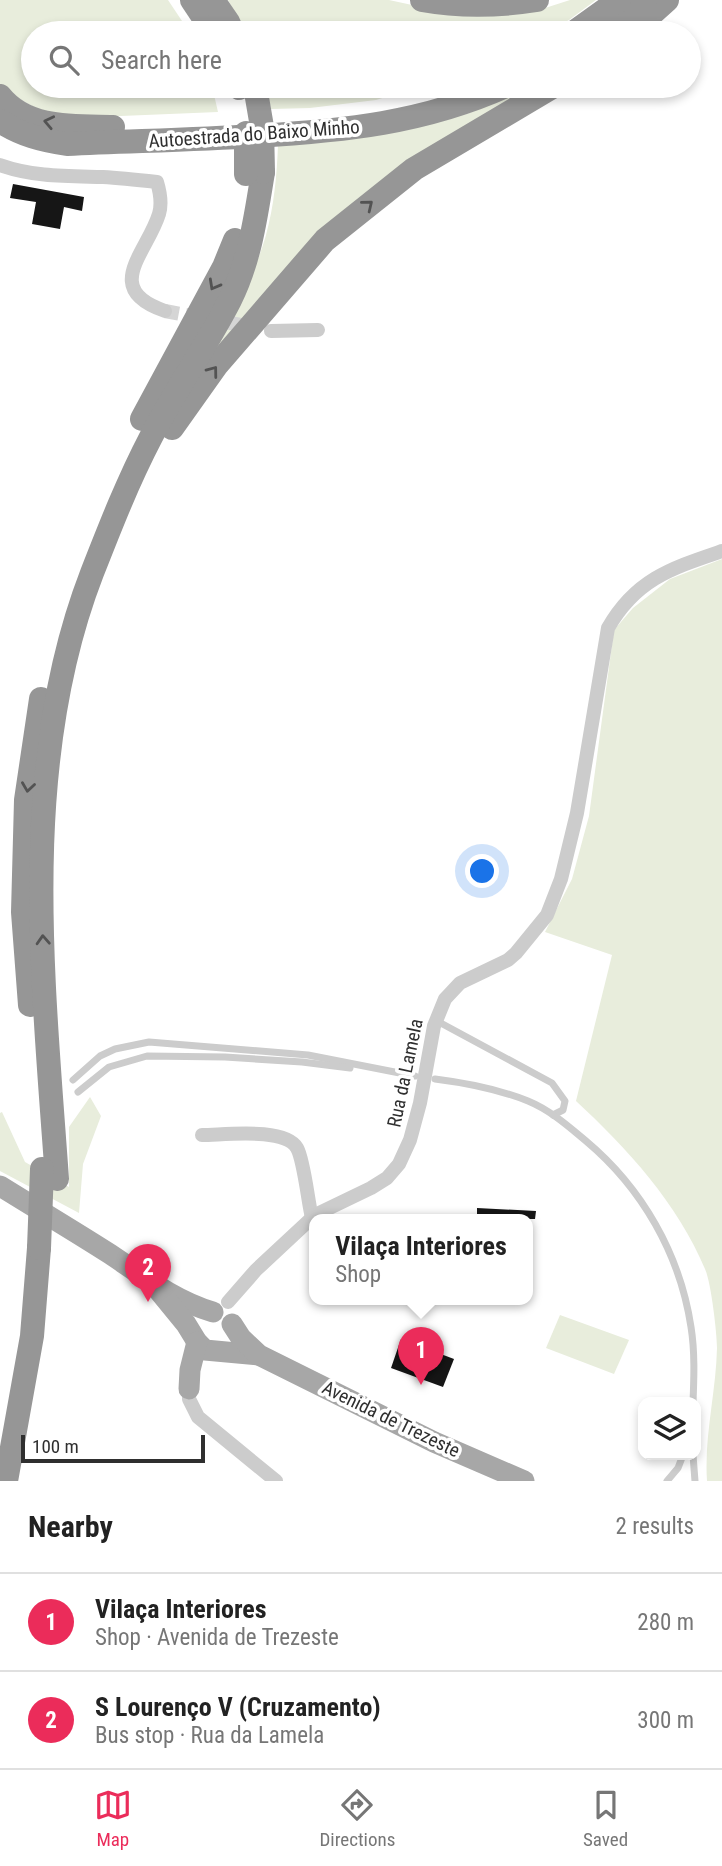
<!DOCTYPE html>
<meta charset="utf-8">
<style>
body{margin:0;font-family:"Roboto Condensed",sans-serif;background:#f2f2f2;color:#222}
.controls{position:absolute;right:21px;bottom:21px;display:grid;overflow:hidden;border-radius:14px;box-shadow:0 4px 10px #0003}
.controls button{width:63px;height:63px;display:grid;place-items:center;padding:0;border:0;border-bottom:2px solid #e0e0e0;background:#fff;color:#222;font:35px sans-serif}
.scale{position:absolute;left:21px;bottom:18px;width:184px;box-sizing:border-box;padding-left:7px;border:4px solid #2f2f2f;border-top:0;font-size:19px;line-height:24px;white-space:nowrap;color:#2f2f2f;-webkit-text-stroke:5px #fff;paint-order:stroke}
.you{position:absolute;left:483px;top:872px;width:24px;height:24px;margin:-18px;border:5px solid #fff;border-radius:50%;background:#1a73e8;box-shadow:0 0 0 10px #1a73e833}
.badge{display:grid;place-items:center;width:46px;height:46px;border-radius:50%;background:#eb2c5a;color:#fff;font-size:23px;font-weight:700}
.pin{position:absolute;translate:-50% -58px;filter:drop-shadow(0 2px 4px #0008)}
.pin::after{content:'';position:absolute;top:37px;width:24px;height:21px;background:inherit;clip-path:polygon(0 0,100% 0,50% 100%)}
.popup{position:absolute;left:309px;top:1214px;width:224px;height:91px;box-sizing:border-box;display:grid;place-content:center;border-radius:14px;background:#fff;filter:drop-shadow(0 2px 5px #0005);font-size:23px;white-space:nowrap;color:#767676}
.popup b{font-size:26px;color:#222}
.popup::after{content:'';position:absolute;left:50%;top:100%;margin-left:-14px;border:14px solid transparent;border-top-color:#fff}
.list{margin:0;padding:0;list-style:none}
h2{display:flex;justify-content:space-between;align-items:center;height:91px;margin:0;padding:0 28px;font-size:30px}
h2 small{font-size:23px;font-weight:400;color:#767676}
.list li{display:grid;grid-template-columns:46px 1fr auto;gap:21px;align-items:center;box-sizing:border-box;height:98px;padding:0 28px;border-top:2px solid #e0e0e0}
.list b{display:block;font-size:26px;white-space:nowrap}
.list p{margin:0;font-size:23px;white-space:nowrap;color:#767676}
.list em{font-size:23px;font-style:normal;color:#767676}
.icon{flex:none;width:38px;height:38px;fill:none;stroke:currentColor;stroke-width:2;stroke-linecap:round;stroke-linejoin:round}
.map{position:relative;flex:none;width:722px;height:1481px;overflow:hidden}
.search{position:absolute;background:#fff;box-shadow:0 4px 10px #0003;left:21px;right:21px;top:21px;height:77px;display:flex;align-items:center;gap:18px;box-sizing:border-box;padding:0 24px;border-radius:38px;color:#767676;font-size:26px}
.sheet{height:287px;background:#fff}
nav{display:flex;justify-content:space-around;align-items:center;box-sizing:border-box;height:98px;border-top:2px solid #e0e0e0;background:#fff;font-size:19px;color:#767676}
nav a{display:grid;justify-items:center;gap:4px}
nav .on{color:#eb2c5a}
.map>svg:first-child{display:block}
</style>
<div class="map">
<svg width="722" height="1481" viewBox="0 0 722 1481">
<rect width="100%" height="100%" fill="#fff"/>
<g fill="#e8eddc">
<polygon points="0,0 168,0 190,33 33,33 33,86 212,86 218,112 72,118 45,113 5,91 0,84"/>
<polygon points="228,0 389,0 449,13 542,9 570,0 596,0 569,20 544,33 246,33"/>
<polygon points="266,86 421,86 376,100 310,108 271,109"/>
<path d="M532 86 456 132 210 359C229 319 254 278 266 235 274 206 277 175 278 144L467 114Z"/>
<path d="M722 559V1481H707C704 1436 716 1393 717 1348 717 1333 711 1282 705 1269 678 1204 627 1148 576 1101L612 955 545 932 572 879 589 816 614 630 633 608 670 579Z"/>
<polygon points="90,1097 101,1116 83,1164 79,1213 0,1171 0,1113 2,1112 25,1162 69,1187 69,1127"/>
<polygon points="560,1315 629,1340 614,1374 546,1348"/>
</g>
<g fill="#161616">
<polygon points="13,184 84,197 82,211 64,207 60,229 32,224 36,202 10,198"/>
<polygon points="477,1208 536,1211 535,1219 477,1219"/>
<polygon points="401,1339 454,1359 443,1387 391,1368"/>
</g>
<g fill="none" stroke-linecap="round" stroke-linejoin="round">
<polyline stroke="#d5d5d5" stroke-width="14" stroke-dasharray="14 7" stroke-linecap="butt" points="165,311 252,327"/>
<g stroke="#ccc" stroke-width="7">
<polyline points="437,1021 552,1083 565,1101 563,1110 553,1115"/>
<path d="M435 1079C467 1083 498 1089 528 1101 550 1110 568 1126 586 1141 642 1188 680 1254 691 1327 695 1352 694 1378 693 1402"/>
<polyline points="73,1080 100,1056 115,1049 149,1042 308,1055 415,1076"/>
<polyline points="78,1092 109,1067 147,1056 225,1057 302,1062 350,1068"/>
<polyline points="693,1455 695,1481"/>
<polyline points="667,1481 678,1468 683,1455"/>
</g>
<g stroke="#ccc" stroke-width="14">
<path d="M0 165C34 177 67 176 103 177 121 178 139 180 157 182 160 192 162 204 159 214 147 253 101 289 165 311"/>
<polyline points="271,331 318,330"/>
<path d="M202 1135C224 1135 285 1127 297 1148 304 1160 308 1202 312 1218"/>
<path d="M228 1302 256 1270 315 1215 371 1188 387 1178 399 1164 410 1140 420 1103 434 1026 445 999 460 983 508 960 516 953 547 915 561 879 577 813 608 628C636 579 672 568 722 551"/>
<polyline points="189,1389 189,1399 198,1417 276,1481"/>
</g>
<g stroke="#a7a7a7" stroke-width="21">
<path d="M0 1186C37 1209 74 1231 110 1254 143 1276 175 1301 213 1312"/>
<polyline points="159,1291 186,1324 197,1342 205,1350 259,1355"/>
<polyline points="232,1324 241,1338 259,1355 434,1442 524,1481"/>
<polyline points="189,1389 190,1370 197,1342"/>
</g>
<g stroke="#969696" stroke-width="24">
<polyline points="192,0 214,33"/>
<polyline points="213,0 228,22 233,33"/>
<path d="M422 0C461 7 499 6 537 0"/>
<polyline points="638,26 667,0"/>
<polyline points="606,31 645,0"/>
<polyline points="573,33 619,0"/>
<polyline points="238,86 239,88"/>
<path d="M0 96C27 130 75 126 113 127"/>
<path d="M0 121C21 135 42 140 67 144 130 141 193 140 255 136 343 131 424 123 506 86"/>
<polyline points="142,419 224,267 235,240"/>
<polyline points="172,428 216,366 325,240 414,169 554,86"/>
<polyline points="30,1005 23,912 26,800 41,699"/>
<path d="M57 1179C43 979 18 764 92 573 110 527 128 481 151 437 175 390 206 347 230 300 250 260 256 216 263 172"/>
<polyline points="6,1481 32,1336 39,1248"/>
</g>
<g stroke="#969696" stroke-width="24">
<polyline points="255,86 262,127 263,172"/>
<polyline points="246,174 246,133"/>
<polyline points="39,1248 42,1169"/>
</g>
</g>
<defs><path id="oneway-chevron" d="M-2-3.5L2.5 0L-2 3.5" fill="none" stroke-width="1.6" stroke-linecap="round" stroke-linejoin="round" transform="scale(1.75)"/></defs>
<g stroke="#535353">
<use href="#oneway-chevron" transform="translate(49 122) rotate(-168)"/>
<use href="#oneway-chevron" transform="translate(368 205) rotate(-39)"/>
<use href="#oneway-chevron" transform="translate(214 285) rotate(119)"/>
<use href="#oneway-chevron" transform="translate(213 371) rotate(-53)"/>
<use href="#oneway-chevron" transform="translate(28 787) rotate(98)"/>
<use href="#oneway-chevron" transform="translate(43 940) rotate(-93)"/>
</g>
<g text-anchor="middle" dominant-baseline="central" stroke-width="7" stroke-linejoin="round" paint-order="stroke">
<g font-size="19" fill="#2f2f2f" stroke="#fff">
<text transform="translate(254 134) rotate(-4)">Autoestrada do Baixo Minho</text>
<text transform="translate(405 1073) rotate(-78)">Rua da Lamela</text>
<text transform="translate(391 1419) rotate(26)">Avenida de Trezeste</text>
</g>
</g>
</svg>
<div class="controls">
<button><svg class="icon" aria-label="layers" viewBox="0 0 24 24"><path d="M12 4l9 5-9 5-9-5zM3 14l9 5 9-5"/></svg></button>
</div>
<div class="scale">100 m</div>
<div class="you"></div>
<div class="pin badge" style="left:421px;top:1385px">1</div>
<div class="popup"><b>Vilaça Interiores</b>Shop</div>
<div class="pin badge" style="left:148px;top:1302px">2</div>
<div class="search"><svg class="icon" aria-label="search" viewBox="0 0 24 24"><circle cx="10" cy="10" r="6"/><path d="M15 15l6 6"/></svg>Search here</div>
</div>
<section class="sheet">
<h2>Nearby<small>2 results</small></h2>
<ul class="list">
<li><span class="badge">1</span><div><b>Vilaça Interiores</b><p>Shop · Avenida de Trezeste</p></div><em>280 m</em></li>
<li><span class="badge">2</span><div><b>S Lourenço V (Cruzamento)</b><p>Bus stop · Rua da Lamela</p></div><em>300 m</em></li>
</ul>
</section>
<nav>
<a class="on"><svg class="icon" aria-label="map" viewBox="0 0 24 24"><path d="M3 6l6-2 6 2 6-2v14l-6 2-6-2-6 2zM9 4v14M15 6v14"/></svg>Map</a>
<a><svg class="icon" aria-label="directions" viewBox="0 0 24 24"><path d="M12 3l9 9-9 9-9-9zM9 14v-3h6M13 9l2 2-2 2"/></svg>Directions</a>
<a><svg class="icon" aria-label="saved" viewBox="0 0 24 24"><path d="M7 4h10v16l-5-4-5 4z"/></svg>Saved</a>
</nav>
